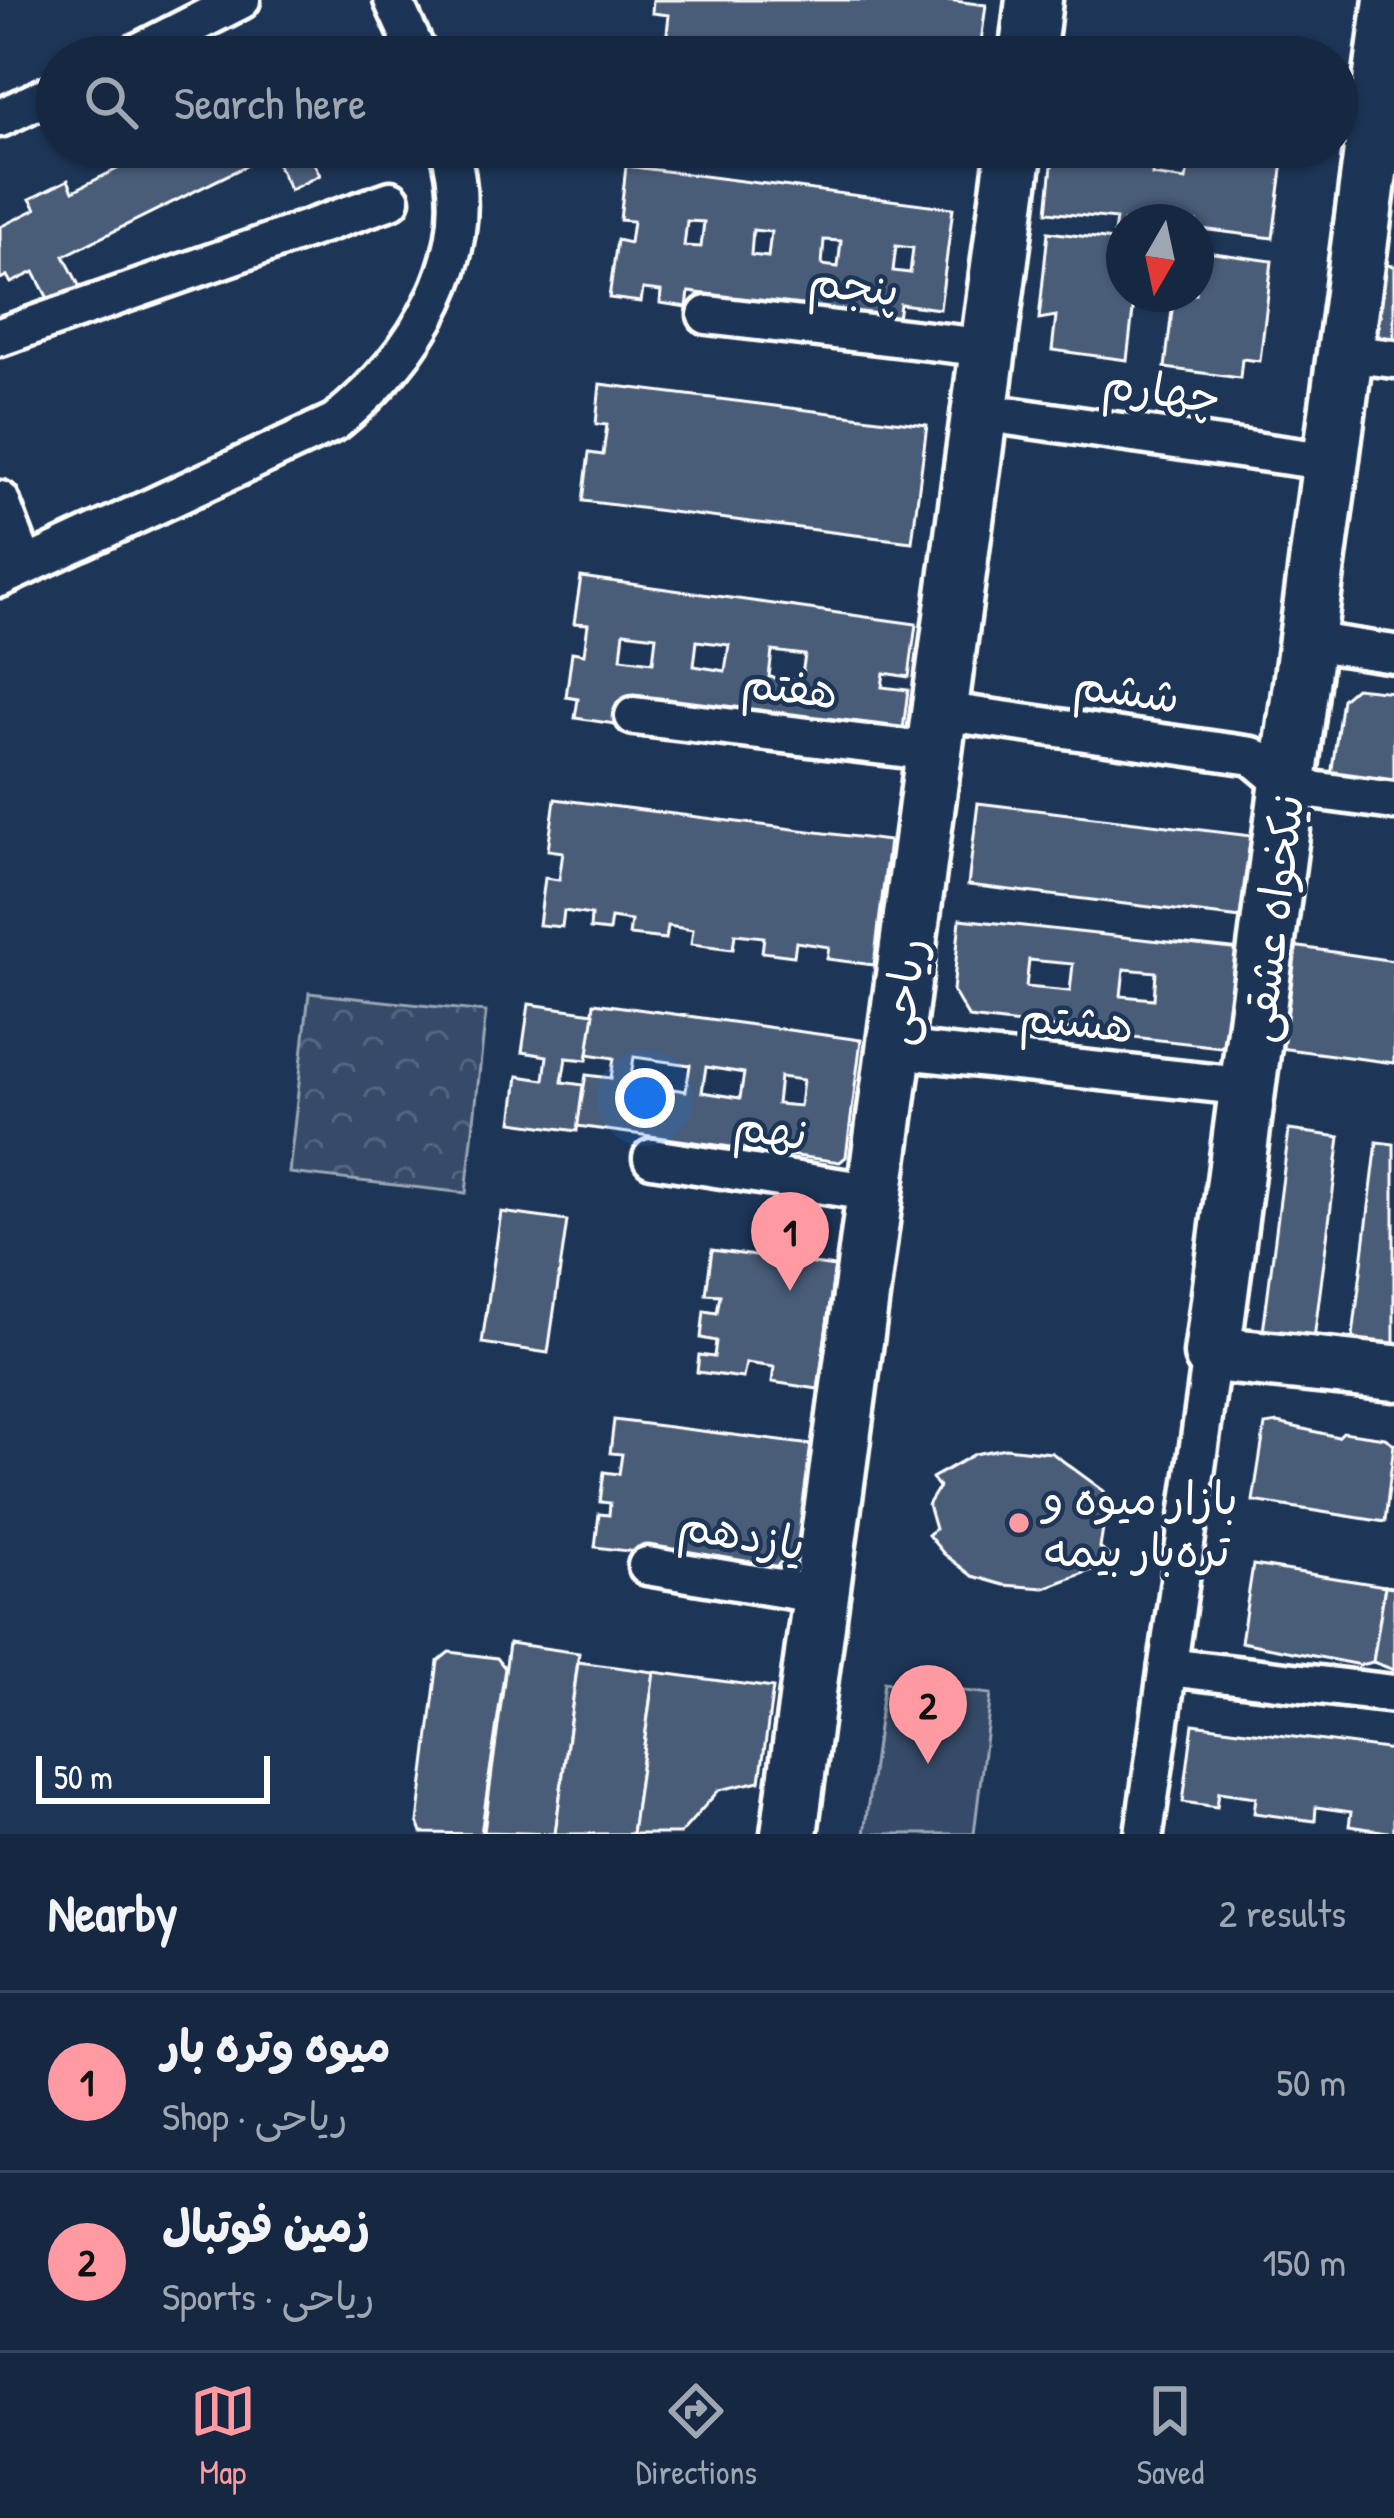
<!DOCTYPE html>
<meta charset="utf-8">
<style>
body{margin:0;font-family:"Patrick Hand","Playpen Sans Arabic",sans-serif;background:#1f3048;color:#f1f3f6}
.compass{position:absolute;left:1106px;top:204px;width:108px;height:108px;border-radius:50%;background:#162841;box-shadow:0 3px 9px #0004;rotate:189deg}
.scale{position:absolute;left:36px;bottom:30px;width:234px;box-sizing:border-box;padding-left:12px;border:6px solid #fff;border-top:0;font-size:33px;line-height:42px;white-space:nowrap;color:#fff;-webkit-text-stroke:9px #1d3557;paint-order:stroke}
.you{position:absolute;left:645px;top:1098px;width:42px;height:42px;margin:-30px;border:9px solid #fff;border-radius:50%;background:#1a73e8;box-shadow:0 0 0 18px #1a73e833}
.badge{display:grid;place-items:center;width:78px;height:78px;border-radius:50%;background:#ff9aa2;color:#111;font-size:39px;font-weight:700}
.pin{position:absolute;translate:-50% -99px;filter:drop-shadow(0 3px 6px #0008)}
.pin::after{content:'';position:absolute;top:63px;width:42px;height:36px;background:inherit;clip-path:polygon(0 0,100% 0,50% 100%)}
.list{margin:0;padding:0;list-style:none}
h2{display:flex;justify-content:space-between;align-items:center;height:156px;margin:0;padding:0 48px;font-size:51px}
h2 small{font-size:39px;font-weight:400;color:#9ea6b1}
.list li{display:grid;grid-template-columns:78px 1fr auto;gap:36px;align-items:center;box-sizing:border-box;height:180px;padding:0 48px;border-top:3px solid #35445a}
.list b{display:block;font-size:45px;white-space:nowrap}
.list p{margin:0;font-size:39px;white-space:nowrap;color:#9ea6b1}
.list em{font-size:39px;font-style:normal;color:#9ea6b1}
.icon{flex:none;width:66px;height:66px;fill:none;stroke:currentColor;stroke-width:2;stroke-linecap:round;stroke-linejoin:round}
.map{position:relative;flex:none;width:1394px;height:1834px;overflow:hidden}
.search{position:absolute;background:#162841;box-shadow:0 3px 9px #0004;left:36px;right:36px;top:36px;height:132px;display:flex;align-items:center;gap:30px;box-sizing:border-box;padding:0 42px;border-radius:66px;color:#9ea6b1;font-size:45px}
.sheet{height:516px;background:#162841}
nav{display:flex;justify-content:space-around;align-items:center;box-sizing:border-box;height:168px;border-top:3px solid #35445a;background:#162841;font-size:33px;color:#9ea6b1}
nav a{display:grid;justify-items:center;gap:6px}
nav .on{color:#ff9aa2}
.map>svg:first-child{display:block}
</style>
<div class="map">
<svg width="1394" height="1834" viewBox="0 0 1394 1834">
<defs>
<pattern id="forest-crowns" width="20" height="18" patternUnits="userSpaceOnUse" patternTransform="scale(3)"><rect width="20" height="18" fill="#364b69"/><path d="M2 6a3 3 0 1 1 6 0M12 15a3 3 0 1 1 6 0" fill="none" stroke="#546680"/></pattern>
</defs>
<rect width="100%" height="100%" fill="#1d3557"/>
<filter id="ink" filterUnits="userSpaceOnUse"><feTurbulence type="fractalNoise" baseFrequency=".00833" numOctaves="2"/><feDisplacementMap in="SourceGraphic" scale="24" xChannelSelector="R" yChannelSelector="G"/><feConvolveMatrix kernelMatrix="1 2 1 2 8 2 1 2 1" color-interpolation-filters="sRGB"/></filter>
<g filter="url(#ink)">
<polygon fill="url(#forest-crowns)" stroke="#9aa5b4" stroke-width="3" points="309,993 486,1012 466,1193 289,1173"/>
<polygon fill="#364b69" stroke="#9aa5b4" stroke-width="3" points="884,1682 991,1694 974,1834 864,1834"/>
<g fill="#4a5d79" stroke="#fff" stroke-width="3" fill-rule="evenodd">
<polygon points="653,0 947,0 986,5 979,57 648,57 650,40 666,42 669,15 652,13"/>
<polygon points="135,147 306,147 320,175 290,190 272,153 64,256 83,293 53,308 34,272 11,283 7,276 0,279 0,227 36,209 30,199 68,180 73,191 127,164 122,153"/>
<polygon points="1054,147 1156,147 1152,175 1186,180 1191,147 1285,147 1273,238 1201,229 1199,251 1272,261 1260,361 1242,359 1240,378 1165,368 1174,294 1196,294 1196,222 1124,222 1124,294 1135,294 1127,360 1052,350 1056,316 1039,319 1048,232 1113,240 1116,219 1047,212"/>
<path d="M626 166 953 208 940 309 900 304 898 319 689 292 687 307 660 303 661 291 643 289 641 302 609 298 617 240 630 243 633 221 620 220ZM687 221 704 222 701 247 684 246ZM753 230 771 232 768 257 751 255ZM824 240 841 241 838 267 822 265ZM896 246 913 248 910 273 893 271Z"/>
<polygon points="1385,265 1394,266 1394,347 1373,344"/>
<polygon points="600,384 927,425 912,542 583,501 589,453 603,455 607,425 596,424"/>
<path d="M581 577 916 624 909 677 884 673 882 687 908 690 903 730 897 729 895 742 617 704 615 724 575 718 578 699 566 697 572 652 584 654 588 624 574 623ZM624 632 656 636 653 662 621 658ZM697 641 729 645 725 671 694 666ZM772 651 805 655 801 681 769 677Z"/>
<polygon points="1355,688 1394,692 1394,796 1331,776 1342,699"/>
<polygon points="555,799 889,841 874,965 827,959 829,947 796,942 794,956 762,952 764,937 735,934 733,949 691,944 693,930 668,926 666,939 629,935 631,921 611,918 609,931 590,929 591,915 564,911 562,927 539,925 545,878 559,880 563,852 548,850"/>
<polygon points="978,803 1268,838 1258,920 968,885"/>
<path d="M960 919 1251 951 1243 1031 1220 1047 969 1018 953 991ZM1029 960 1073 964 1070 991 1026 987ZM1124 969 1156 972 1154 999 1121 996Z"/>
<polygon points="1293,946 1394,961 1394,1063 1279,1048"/>
<path d="M594 1003 861 1040 846 1157 840 1162 577 1126 586 1075 611 1078 614 1058 588 1054ZM634 1057 690 1065 686 1091 640 1084 641 1077 631 1076ZM706 1067 744 1073 740 1098 702 1092ZM780 1077 803 1080 800 1106 777 1104Z"/>
<polygon points="529,1004 594,1013 587,1060 566,1058 562,1082 583,1085 577,1131 512,1122 518,1076 544,1080 547,1056 522,1052"/>
<polygon points="1289,1130 1340,1137 1314,1339 1263,1332"/>
<polygon points="1377,1142 1394,1144 1394,1349 1352,1344"/>
<polygon points="501,1212 567,1221 548,1353 482,1343"/>
<polygon points="712,1250 835,1267 818,1389 772,1382 774,1367 746,1363 743,1378 697,1372 699,1355 714,1357 716,1341 701,1338 704,1311 717,1313 720,1295 706,1294"/>
<polygon points="614,1420 812,1445 799,1546 773,1569 595,1547 599,1514 609,1515 610,1503 600,1502 604,1472 619,1474 622,1454 610,1453"/>
<polygon points="1278,1423 1338,1437 1343,1432 1385,1438 1394,1444 1385,1522 1253,1501 1265,1425"/>
<polygon points="1005,1448 1052,1453 1104,1491 1114,1506 1106,1510 1100,1548 1110,1557 1095,1569 1044,1588 1004,1585 972,1576 944,1554 928,1535 935,1529 928,1505 939,1487 932,1478 975,1454"/>
<polygon points="1253,1565 1385,1586 1373,1662 1360,1665 1241,1642"/>
<polygon points="1385,1586 1394,1587 1394,1670 1373,1662"/>
<polygon points="509,1643 579,1653 555,1834 484,1832"/>
<polygon points="449,1652 497,1658 505,1668 481,1834 422,1833 418,1822 438,1661"/>
<polygon points="578,1662 654,1672 632,1834 555,1834"/>
<polygon points="654,1672 773,1688 760,1781 719,1790 680,1834 632,1834"/>
<polygon points="1193,1724 1394,1750 1394,1833 1349,1826 1351,1812 1316,1807 1315,1821 1254,1813 1256,1797 1219,1792 1217,1807 1183,1802"/>
</g>
<g fill="none" stroke-linecap="round" stroke-linejoin="round">
<defs>
<g id="street">
<polyline points="393,0 419,57"/>
<polyline points="129,57 241,0"/>
<polyline points="0,118 57,91"/>
<polyline points="707,315 989,348"/>
<polyline points="0,337 391,200"/>
<polyline points="1346,353 1394,359"/>
<polyline points="980,412 1331,462"/>
<polyline points="0,500 25,566"/>
<path d="M0 578 335 422C415 358 482 254 449 147"/>
<polyline points="1308,641 1394,654"/>
<polyline points="940,711 1252,756 1289,787 1394,801"/>
<polyline points="634,716 934,752"/>
<polyline points="895,1049 1250,1087"/>
<polyline points="652,1158 875,1193"/>
<polyline points="647,1566 821,1595"/>
<polyline points="1168,1667 1394,1694"/>
<polyline points="1144,1834 1212,1354"/>
</g>
<g id="secondary">
<polyline points="1392,0 1212,1354 1394,1373"/>
<polyline points="1027,57 1034,0"/>
<polyline points="789,1834 1015,147"/>
</g>
</defs>
<use href="#street" stroke="#fff" stroke-width="45"/>
<use href="#secondary" stroke="#fff" stroke-width="63"/>
<use href="#street" stroke="#1d3557" stroke-width="36"/>
<use href="#secondary" stroke="#1d3557" stroke-width="54"/>
</g>
</g>
<circle fill="#ff9aa2" stroke="#1d3557" stroke-width="4.5" cx="1019" cy="1523" r="12"/>
<g text-anchor="middle" dominant-baseline="central" stroke-width="9" stroke-linejoin="round" paint-order="stroke">
<g font-size="45" fill="#fff" stroke="#1d3557">
<text transform="translate(854 284) rotate(7)">پنجم</text>
<text transform="translate(1162 389) rotate(8)">چهارم</text>
<text transform="translate(790 686) rotate(7)">هفتم</text>
<text transform="translate(1127 689) rotate(8)">ششم</text>
<text transform="translate(1272 918) rotate(-83)">نیکخواه عشقی</text>
<text transform="translate(902 991) rotate(-82)">ریاحی</text>
<text transform="translate(1077 1020) rotate(6)">هشتم</text>
<text transform="translate(771 1128) rotate(9)">نهم</text>
<text transform="translate(742 1533) rotate(10)">یازدهم</text>
</g>
<g font-size="45" fill="#fff" stroke="#1d3557" text-anchor="start">
<text x="1043" y="1497">بازار میوه و<tspan x="1043" dy="52">تره‌بار بیمه</tspan></text>
</g>
</g>
</svg>
<svg class="compass" viewBox="-18 -18 36 36"><path d="M0-13l5 13h-10z" fill="#e53935"/><path d="M0 13l5-13h-10z" fill="#9ea6b1"/></svg>
<div class="scale">50 m</div>
<div class="you"></div>
<div class="pin badge" style="left:790px;top:1291px">1</div>
<div class="pin badge" style="left:928px;top:1764px">2</div>
<div class="search"><svg class="icon" aria-label="search" viewBox="0 0 24 24"><circle cx="10" cy="10" r="6"/><path d="M15 15l6 6"/></svg>Search here</div>
</div>
<section class="sheet">
<h2>Nearby<small>2 results</small></h2>
<ul class="list">
<li><span class="badge">1</span><div><b>میوه وتره بار</b><p>Shop · ریاحی</p></div><em>50 m</em></li>
<li><span class="badge">2</span><div><b>زمین فوتبال</b><p>Sports · ریاحی</p></div><em>150 m</em></li>
</ul>
</section>
<nav>
<a class="on"><svg class="icon" aria-label="map" viewBox="0 0 24 24"><path d="M3 6l6-2 6 2 6-2v14l-6 2-6-2-6 2zM9 4v14M15 6v14"/></svg>Map</a>
<a><svg class="icon" aria-label="directions" viewBox="0 0 24 24"><path d="M12 3l9 9-9 9-9-9zM9 14v-3h6M13 9l2 2-2 2"/></svg>Directions</a>
<a><svg class="icon" aria-label="saved" viewBox="0 0 24 24"><path d="M7 4h10v16l-5-4-5 4z"/></svg>Saved</a>
</nav>
